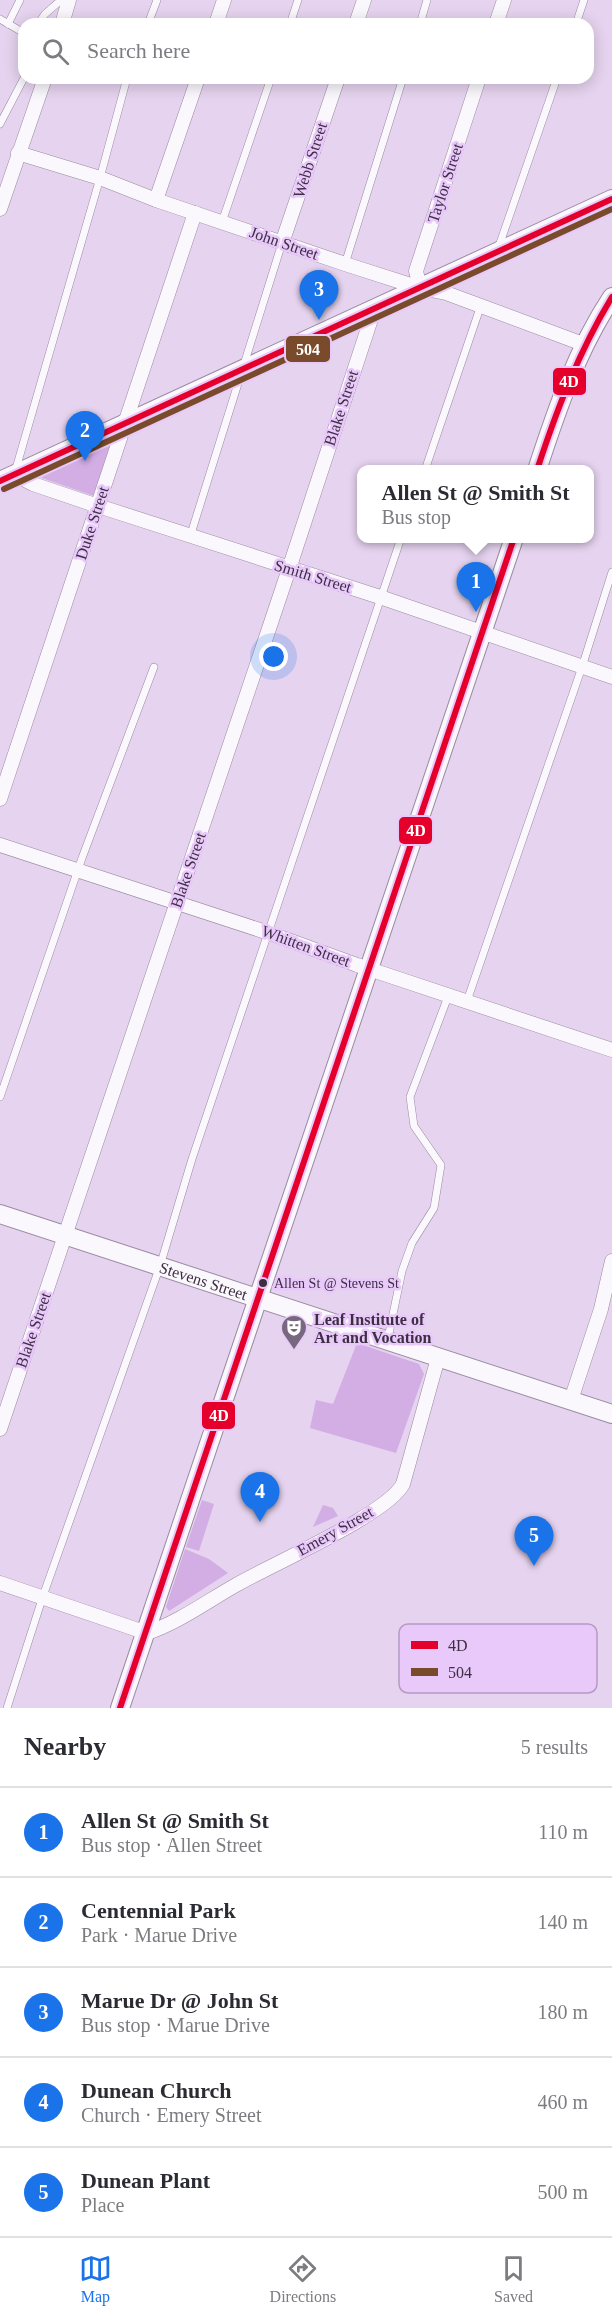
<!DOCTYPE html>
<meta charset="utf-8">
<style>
body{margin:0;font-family:Georgia,serif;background:#f7f7f7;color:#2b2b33}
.you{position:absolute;left:274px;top:657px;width:21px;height:21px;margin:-15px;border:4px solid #fff;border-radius:50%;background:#1a73e8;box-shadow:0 0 0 9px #1a73e833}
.badge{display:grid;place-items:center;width:39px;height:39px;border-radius:50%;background:#1a73e8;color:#fff;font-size:20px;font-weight:700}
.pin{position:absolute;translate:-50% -50px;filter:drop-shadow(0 2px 3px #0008)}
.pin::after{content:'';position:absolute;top:32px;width:21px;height:18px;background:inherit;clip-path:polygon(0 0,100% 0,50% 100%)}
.popup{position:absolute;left:357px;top:465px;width:237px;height:78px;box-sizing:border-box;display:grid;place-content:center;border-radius:12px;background:#fff;filter:drop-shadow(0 2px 4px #0005);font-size:20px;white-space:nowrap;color:#7c7c81}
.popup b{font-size:22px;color:#2b2b33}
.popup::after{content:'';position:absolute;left:50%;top:100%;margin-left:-12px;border:12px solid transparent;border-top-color:#fff}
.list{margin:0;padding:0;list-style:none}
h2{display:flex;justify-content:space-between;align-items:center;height:78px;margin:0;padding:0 24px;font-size:26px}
h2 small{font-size:20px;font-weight:400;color:#7c7c81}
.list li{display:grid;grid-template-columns:39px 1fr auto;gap:18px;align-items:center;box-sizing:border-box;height:90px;padding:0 24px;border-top:2px solid #e1e1e2}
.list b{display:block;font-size:22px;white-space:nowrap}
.list p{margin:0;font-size:20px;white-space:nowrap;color:#7c7c81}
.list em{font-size:20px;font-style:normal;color:#7c7c81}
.icon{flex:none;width:33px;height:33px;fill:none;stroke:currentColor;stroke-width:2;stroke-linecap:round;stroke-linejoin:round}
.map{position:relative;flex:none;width:612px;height:1708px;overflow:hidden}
.search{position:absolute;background:#fff;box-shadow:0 3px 15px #0003;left:18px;right:18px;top:18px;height:66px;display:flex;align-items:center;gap:15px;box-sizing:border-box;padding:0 21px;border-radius:18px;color:#7c7c81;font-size:22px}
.sheet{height:528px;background:#fff}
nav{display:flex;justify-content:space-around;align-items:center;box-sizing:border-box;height:84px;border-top:2px solid #e1e1e2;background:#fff;font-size:16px;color:#7c7c81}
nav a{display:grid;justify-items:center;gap:3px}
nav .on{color:#1a73e8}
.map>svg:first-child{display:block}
</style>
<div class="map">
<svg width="612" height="1708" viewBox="0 0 612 1708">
<rect width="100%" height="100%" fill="#e6d3ef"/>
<g fill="#d2aee4">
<polygon points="110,441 110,448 94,496 42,478 40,474 98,443"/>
<polygon points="357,1343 419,1364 424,1374 396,1453 310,1428 316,1400 333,1404"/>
<polygon points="202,1500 214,1504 199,1551 186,1547"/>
<polygon points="323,1505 333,1508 338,1516 313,1527"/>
<polygon points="185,1549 209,1559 228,1573 169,1611 166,1607"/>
</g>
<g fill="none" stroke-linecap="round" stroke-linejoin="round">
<defs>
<g id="service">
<polyline points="0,19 24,33"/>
<polyline points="8,24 20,0"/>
<polyline points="38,24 45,14 61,0"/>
<polyline points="148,24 157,0"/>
<polyline points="290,24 298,0"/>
<polyline points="420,24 427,0"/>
<polyline points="576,24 584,0"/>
<polyline points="0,124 24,78"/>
<polyline points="222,222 271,78"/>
<polyline points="499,246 557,78"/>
<polyline points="345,264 403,78"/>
<polyline points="425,470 481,305"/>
<polyline points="15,472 100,178 127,78"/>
<polyline points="190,537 282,243"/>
<polyline points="467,1001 582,667 612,572"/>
<polyline points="0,1097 82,858 154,667"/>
<polyline points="388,1338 402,1271 412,1243 434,1208 441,1165 414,1126 410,1097 449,994"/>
<polyline points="7,1708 43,1596 160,1266 192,1159 401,538"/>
</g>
<g id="minor">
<polyline points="62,24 69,0"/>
<polyline points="216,24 224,0"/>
<polyline points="356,24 364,0"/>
<polyline points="496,24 504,0"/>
<polyline points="18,153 100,178 156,200 345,264 420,288 446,293 583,344"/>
<polyline points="156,200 198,78"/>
<polyline points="0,209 45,78"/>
<polyline points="282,243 338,78"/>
<polyline points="420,288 416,271 479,78"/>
<polyline points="14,474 33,484 89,503 380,597 612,677"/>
<polyline points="0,799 195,213"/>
<polyline points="0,845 269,933 357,965 612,1050"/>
<polyline points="571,1400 601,1309 612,1261"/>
<polyline points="0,1429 289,569 374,310"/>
<path d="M0 1583 147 1633C179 1622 206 1602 236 1585 270 1565 388 1514 403 1484L438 1358"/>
</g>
<g id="tertiary">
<path d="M537 470C557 409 577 350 612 297"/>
<polyline points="0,481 612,199"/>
<path id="s1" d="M0 1214 612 1414"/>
<polyline points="120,1708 514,538"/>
</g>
</defs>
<use href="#service" stroke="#998ba0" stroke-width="8"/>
<use href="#minor" stroke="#998ba0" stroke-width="15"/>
<use href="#tertiary" stroke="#998ba0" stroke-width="20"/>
<use href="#service" stroke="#fbf8fd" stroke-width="7"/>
<use href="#minor" stroke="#fbf8fd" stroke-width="14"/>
<use href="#tertiary" stroke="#fbf8fd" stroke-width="18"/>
<defs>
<g id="bus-1">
<path d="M537 470C557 409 579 351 612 297"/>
<polyline points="0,481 612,199"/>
<polyline points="120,1708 514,538"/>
</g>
<polyline id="bus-2" points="4,489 612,209"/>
</defs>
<use href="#bus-1" stroke="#e9c8fa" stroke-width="10"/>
<use href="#bus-2" stroke="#e9c8fa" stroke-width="10"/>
<use href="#bus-1" stroke="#e4002b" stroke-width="6"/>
<use href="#bus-2" stroke="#7a4b2a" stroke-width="6"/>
</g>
<defs>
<symbol id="theatre-pin" viewBox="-11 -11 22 30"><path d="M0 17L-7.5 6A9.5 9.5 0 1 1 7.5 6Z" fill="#78687f" stroke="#e9c8fa"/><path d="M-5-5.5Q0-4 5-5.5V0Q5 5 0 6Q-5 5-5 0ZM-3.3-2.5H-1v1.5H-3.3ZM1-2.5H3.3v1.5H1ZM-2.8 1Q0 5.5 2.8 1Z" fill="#fff"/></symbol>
</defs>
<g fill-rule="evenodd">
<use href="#theatre-pin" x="279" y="1313" width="30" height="40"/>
</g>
<circle fill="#3c2f42" stroke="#e9c8fa" stroke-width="2" cx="263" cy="1283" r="5"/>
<g text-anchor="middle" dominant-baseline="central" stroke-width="5" stroke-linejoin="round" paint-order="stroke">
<g font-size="14" fill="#3c2f42" stroke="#e9c8fa" text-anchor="start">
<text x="274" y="1283">Allen St @ Stevens St</text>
</g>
<g font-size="16" fill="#3c2f42" stroke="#e9c8fa">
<text transform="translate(310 160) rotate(-72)">Webb Street</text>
<text transform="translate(445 183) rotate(-72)">Taylor Street</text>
<text transform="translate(284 243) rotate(19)">John Street</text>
<text transform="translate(341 408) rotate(-72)">Blake Street</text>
<text transform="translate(92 523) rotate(-72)">Duke Street</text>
<text transform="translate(313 576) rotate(17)">Smith Street</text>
<text transform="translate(188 870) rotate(-71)">Blake Street</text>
<text transform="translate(306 946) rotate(20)">Whitten Street</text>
<text stroke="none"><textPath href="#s1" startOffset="214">Stevens Street</textPath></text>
<text transform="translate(33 1330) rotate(-71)">Blake Street</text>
<text transform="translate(335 1531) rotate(-29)">Emery Street</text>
</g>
<g font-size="16" font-weight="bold" fill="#3c2f42" stroke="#e9c8fa" text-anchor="start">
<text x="314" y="1319">Leaf Institute of<tspan x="314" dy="18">Art and Vocation</tspan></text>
</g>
</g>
<rect x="399" y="1624" width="198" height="69" rx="9" fill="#e9c8fa" stroke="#b59ac3" stroke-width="1.5"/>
<rect x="411" y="1641" width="27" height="8" fill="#e4002b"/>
<rect x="411" y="1668" width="27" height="8" fill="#7a4b2a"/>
<g font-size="16" fill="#3c2f42">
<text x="448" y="1651">4D</text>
<text x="448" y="1678">504</text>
</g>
<g stroke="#e9c8fa" stroke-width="2">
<rect x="285" y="335" width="46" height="28" rx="6" fill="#7a4b2a"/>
<rect x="552" y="367" width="35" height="29" rx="6" fill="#e4002b"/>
<rect x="398" y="816" width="35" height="29" rx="6" fill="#e4002b"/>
<rect x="201" y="1401" width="35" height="29" rx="6" fill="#e4002b"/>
</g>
<g font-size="16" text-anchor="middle" font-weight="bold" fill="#fff">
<text x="308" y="355">504</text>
<text x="569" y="387">4D</text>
<text x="416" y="836">4D</text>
<text x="219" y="1421">4D</text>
</g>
</svg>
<div class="you"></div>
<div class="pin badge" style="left:476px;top:612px">1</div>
<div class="popup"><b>Allen St @ Smith St</b>Bus stop</div>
<div class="pin badge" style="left:85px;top:461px">2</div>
<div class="pin badge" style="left:319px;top:320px">3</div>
<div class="pin badge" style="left:260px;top:1522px">4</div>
<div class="pin badge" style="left:534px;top:1566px">5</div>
<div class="search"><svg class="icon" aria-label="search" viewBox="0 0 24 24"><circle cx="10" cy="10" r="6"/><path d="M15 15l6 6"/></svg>Search here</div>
</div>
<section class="sheet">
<h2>Nearby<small>5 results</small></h2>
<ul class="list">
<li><span class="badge">1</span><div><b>Allen St @ Smith St</b><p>Bus stop · Allen Street</p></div><em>110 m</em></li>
<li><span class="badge">2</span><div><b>Centennial Park</b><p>Park · Marue Drive</p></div><em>140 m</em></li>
<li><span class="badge">3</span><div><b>Marue Dr @ John St</b><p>Bus stop · Marue Drive</p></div><em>180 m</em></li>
<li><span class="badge">4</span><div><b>Dunean Church</b><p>Church · Emery Street</p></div><em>460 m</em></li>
<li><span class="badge">5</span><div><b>Dunean Plant</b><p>Place</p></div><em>500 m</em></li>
</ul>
</section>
<nav>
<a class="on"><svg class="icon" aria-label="map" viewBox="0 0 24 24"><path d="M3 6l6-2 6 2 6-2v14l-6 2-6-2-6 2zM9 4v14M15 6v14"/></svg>Map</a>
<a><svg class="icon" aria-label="directions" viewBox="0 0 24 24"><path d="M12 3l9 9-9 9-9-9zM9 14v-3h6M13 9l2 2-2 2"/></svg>Directions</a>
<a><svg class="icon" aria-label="saved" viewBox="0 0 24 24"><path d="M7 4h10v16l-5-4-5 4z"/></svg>Saved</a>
</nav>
